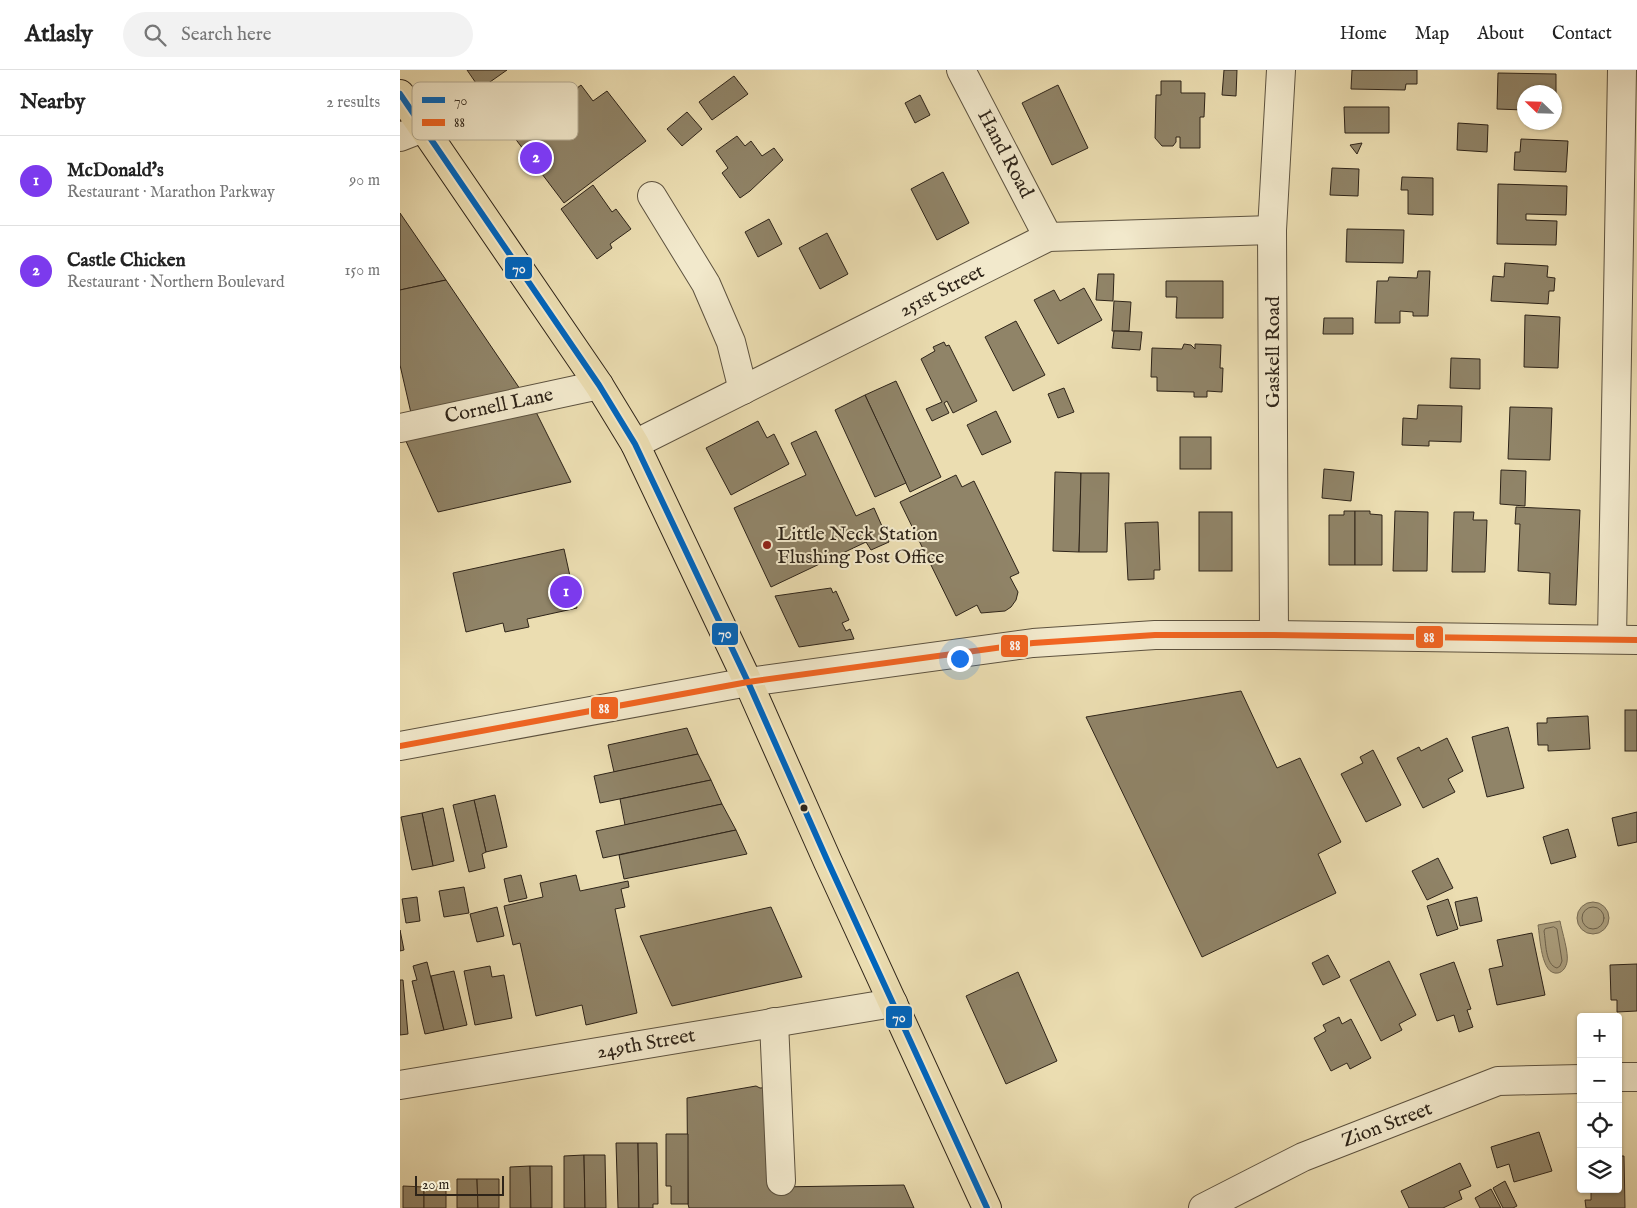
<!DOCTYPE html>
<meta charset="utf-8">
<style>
body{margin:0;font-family:"IM FELL English",serif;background:#f2f2f2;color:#222}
.controls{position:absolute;right:15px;bottom:15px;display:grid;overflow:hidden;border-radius:5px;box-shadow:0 1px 4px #0004}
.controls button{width:45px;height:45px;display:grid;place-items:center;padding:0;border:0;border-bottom:1px solid #e0e0e0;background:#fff;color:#222;font:25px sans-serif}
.compass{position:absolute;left:1117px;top:15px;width:45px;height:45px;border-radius:50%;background:#fff;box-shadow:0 1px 4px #0004;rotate:293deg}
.scale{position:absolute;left:15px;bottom:12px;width:89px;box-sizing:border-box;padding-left:5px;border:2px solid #2e2419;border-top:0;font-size:14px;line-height:18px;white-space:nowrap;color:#2e2419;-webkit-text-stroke:4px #f2e9cc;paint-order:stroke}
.you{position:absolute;left:559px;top:588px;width:18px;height:18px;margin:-12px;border:4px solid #fff;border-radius:50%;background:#1a73e8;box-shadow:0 0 0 8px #1a73e833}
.badge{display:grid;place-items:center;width:32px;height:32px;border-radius:50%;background:#7c3aed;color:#fff;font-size:16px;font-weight:700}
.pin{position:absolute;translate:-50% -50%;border:2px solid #fff;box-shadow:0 1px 5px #0006}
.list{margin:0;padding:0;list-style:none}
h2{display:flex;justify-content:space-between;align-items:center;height:65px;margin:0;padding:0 20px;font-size:21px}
h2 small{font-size:16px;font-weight:400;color:#767676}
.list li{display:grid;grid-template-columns:32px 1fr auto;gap:15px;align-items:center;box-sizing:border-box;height:90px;padding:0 20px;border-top:1px solid #e0e0e0}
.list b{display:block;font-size:19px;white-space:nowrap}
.list p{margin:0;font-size:16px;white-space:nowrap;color:#767676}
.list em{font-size:16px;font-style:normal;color:#767676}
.icon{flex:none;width:28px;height:28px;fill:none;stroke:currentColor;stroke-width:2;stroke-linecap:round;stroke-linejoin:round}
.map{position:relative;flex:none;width:1237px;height:1138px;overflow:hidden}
header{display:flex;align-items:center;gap:30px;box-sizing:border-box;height:70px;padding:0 25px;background:#fff;border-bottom:1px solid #e0e0e0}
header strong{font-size:24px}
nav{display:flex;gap:28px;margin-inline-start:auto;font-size:18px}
.search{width:350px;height:45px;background:#f2f2f2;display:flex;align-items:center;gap:12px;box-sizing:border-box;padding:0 18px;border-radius:28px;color:#767676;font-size:19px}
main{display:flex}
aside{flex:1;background:#fff}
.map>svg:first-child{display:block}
</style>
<header>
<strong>Atlasly</strong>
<div class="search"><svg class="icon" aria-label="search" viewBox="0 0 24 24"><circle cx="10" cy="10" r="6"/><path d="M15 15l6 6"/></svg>Search here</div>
<nav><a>Home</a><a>Map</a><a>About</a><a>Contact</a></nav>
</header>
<main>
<aside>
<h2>Nearby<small>2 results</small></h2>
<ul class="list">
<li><span class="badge">1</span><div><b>McDonald's</b><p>Restaurant · Marathon Parkway</p></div><em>90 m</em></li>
<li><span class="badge">2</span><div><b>Castle Chicken</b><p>Restaurant · Northern Boulevard</p></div><em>150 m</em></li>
</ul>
</aside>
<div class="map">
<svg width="1237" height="1138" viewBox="0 0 1237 1138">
<rect width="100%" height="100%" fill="#ebddb1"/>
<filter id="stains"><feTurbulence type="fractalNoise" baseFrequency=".004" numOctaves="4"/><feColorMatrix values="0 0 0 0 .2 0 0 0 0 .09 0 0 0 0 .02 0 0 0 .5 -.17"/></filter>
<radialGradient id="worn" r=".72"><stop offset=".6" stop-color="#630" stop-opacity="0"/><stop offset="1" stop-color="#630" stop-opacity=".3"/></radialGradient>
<g fill="#ab9e7d" stroke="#796d55">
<circle cx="1193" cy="848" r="16"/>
<path d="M1160 851C1162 862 1169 883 1167 892 1166 897 1163 902 1158 903 1141 906 1140 867 1138 855Z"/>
</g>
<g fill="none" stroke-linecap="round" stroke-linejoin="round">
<g stroke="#6c614b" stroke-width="1">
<circle cx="1193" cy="848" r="11"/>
<path d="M1154 857 1157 859 1162 891 1160 896 1157 898C1145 895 1146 872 1144 861L1145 859Z"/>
</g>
</g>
<g fill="#908468" stroke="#2e2419">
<polygon points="67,0 107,0 80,19"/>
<polygon points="824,0 837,0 836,26 822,25"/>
<polygon points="952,0 1017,0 1017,14 1006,14 1005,20 951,19"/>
<polygon points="1098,3 1156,4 1156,30 1154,30 1154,22 1124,22 1124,40 1097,39"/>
<polygon points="334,6 348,24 312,50 299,32"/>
<polygon points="761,11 781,11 781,23 805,23 804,47 800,47 800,78 780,78 780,67 776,67 776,72 773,76 762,76 755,68 756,25 761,25"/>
<polygon points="181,15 193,31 207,21 246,71 164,133 114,67"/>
<polygon points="658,15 688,78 652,95 622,33"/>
<polygon points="520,25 530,45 515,53 505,33"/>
<polygon points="944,37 989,37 989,63 945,63"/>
<polygon points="287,42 302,59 282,76 267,59"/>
<polygon points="1058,53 1088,55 1087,82 1057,80"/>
<polygon points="337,66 345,76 351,71 362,86 374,78 383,90 350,121 340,128 322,103 328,98 316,81"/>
<polygon points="1121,69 1168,71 1166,102 1114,100 1115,82 1120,82"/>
<polygon points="962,73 957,84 950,75"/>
<polygon points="932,98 959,99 958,126 930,125"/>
<polygon points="543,102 569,153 537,170 511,119"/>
<polygon points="1002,107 1033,108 1033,145 1008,144 1008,120 1001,120"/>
<polygon points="1098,114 1167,116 1166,145 1126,144 1126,150 1157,151 1156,175 1097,174"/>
<polygon points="193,115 212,142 216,139 231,159 210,174 212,178 197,189 161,139"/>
<polygon points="0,143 46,210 0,220"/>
<polygon points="369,149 382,174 358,187 345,162"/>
<polygon points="947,159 1004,160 1003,193 946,192"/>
<polygon points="427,163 448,204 420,219 399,178"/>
<polygon points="1105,193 1148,196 1147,207 1155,208 1154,221 1149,221 1148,234 1091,231 1093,206 1104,207"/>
<polygon points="1018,201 1030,201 1028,246 1013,246 1013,242 1000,241 1000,253 975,253 977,211 988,211 989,207 1017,208"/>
<polygon points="698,204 714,204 713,231 696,230"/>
<polygon points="46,210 120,319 11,343 0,295 0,220"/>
<polygon points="766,211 823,211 823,248 776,248 777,227 766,227"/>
<polygon points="684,218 702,250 658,274 634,230 654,220 660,231"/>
<polygon points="714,231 731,232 729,261 712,261"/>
<polygon points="1125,245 1160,247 1158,298 1124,297"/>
<polygon points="924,248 953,248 953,264 923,264"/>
<polygon points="616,251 645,305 613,321 585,267"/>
<polygon points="714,261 742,262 740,280 712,278"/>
<polygon points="544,272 546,276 549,275 577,331 553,343 547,331 544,333 549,343 532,351 526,339 542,332 521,289 535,281 533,277"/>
<polygon points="784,274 791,275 795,279 795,274 821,275 820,298 823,298 822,322 807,321 807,327 794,327 794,322 757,321 757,307 751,307 752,278 782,279"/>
<polygon points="1051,288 1080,289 1080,319 1050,318"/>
<polygon points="496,311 541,407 510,422 465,325"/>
<polygon points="664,318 674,342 658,348 648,324"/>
<polygon points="465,325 506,413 475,427 435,340"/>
<polygon points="1018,335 1062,336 1061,372 1029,371 1029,376 1002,375 1003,348 1017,349"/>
<polygon points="1110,337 1152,338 1150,390 1108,389"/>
<polygon points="135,340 171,412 38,442 5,369"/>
<polygon points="596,341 611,372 582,385 567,355"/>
<polygon points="358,351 367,368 374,364 389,394 331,425 306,378"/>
<polygon points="416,361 456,446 474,438 489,472 471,480 466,472 371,517 334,438 406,405 391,373"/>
<rect x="780" y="367" width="31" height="32"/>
<polygon points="924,399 954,402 951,431 922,428"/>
<polygon points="1101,400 1126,401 1125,436 1100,434"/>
<polygon points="655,402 681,403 679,482 653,481"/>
<polygon points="681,403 709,403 707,482 679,482"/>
<polygon points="556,405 562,417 574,411 619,503 610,507 618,522 616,530 611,537 605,541 581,543 577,535 556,546 500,432"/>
<polygon points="1116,437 1180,440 1176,535 1149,534 1150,503 1118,501 1120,454 1115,454"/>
<polygon points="944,441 955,441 955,495 929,495 929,445 944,445"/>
<polygon points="955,441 970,441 970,444 982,445 982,495 955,495"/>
<polygon points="995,441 1028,442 1027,501 993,501"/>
<rect x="799" y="442" width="33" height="59"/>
<polygon points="1054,442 1074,442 1073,450 1087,450 1085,502 1052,502"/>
<polygon points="758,452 760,500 754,500 754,509 728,510 725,453"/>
<polygon points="164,479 177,538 127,549 129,557 105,562 103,553 66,562 53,503"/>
<polygon points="431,518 433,523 436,521 449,550 442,553 446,561 450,559 454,569 399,577 375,526"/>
<polygon points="841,621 877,698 900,688 941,772 918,784 936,823 802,887 686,647"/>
<rect x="1225" y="640" width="12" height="41"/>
<polygon points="1188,646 1190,679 1148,681 1148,675 1138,675 1137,653 1147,653 1147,648"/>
<polygon points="1108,657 1124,718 1087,727 1072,667"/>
<polygon points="287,658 298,684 214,702 208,675"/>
<polygon points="1047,668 1063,701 1048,709 1055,722 1023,738 997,688 1019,677 1021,681"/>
<polygon points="973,680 1001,735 966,752 941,704 963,693 960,687"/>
<polygon points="298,684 311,710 200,733 194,706"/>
<polygon points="311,710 322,734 225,755 220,729"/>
<polygon points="95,725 107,777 86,782 74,730"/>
<polygon points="74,730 86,782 82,784 85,798 69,802 53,735"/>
<polygon points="322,734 336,760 203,788 196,761"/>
<polygon points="43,738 54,791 33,796 22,743"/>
<polygon points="1237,742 1237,772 1218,776 1212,748"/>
<polygon points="22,743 33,796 12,800 1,747"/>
<polygon points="1168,759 1176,787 1151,794 1143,767"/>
<polygon points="336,760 347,784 224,809 219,785"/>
<polygon points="1038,788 1053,818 1027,830 1012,801"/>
<polygon points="121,805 127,828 109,832 104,809"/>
<polygon points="176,805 180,821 228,811 229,817 221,819 225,837 215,839 237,943 186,955 182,935 136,946 120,873 113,875 104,836 143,827 140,813"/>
<polygon points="64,817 69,843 44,847 39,821"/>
<polygon points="17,827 20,851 6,853 2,829"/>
<polygon points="1077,827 1082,851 1060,856 1055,832"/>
<polygon points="1048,829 1058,859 1037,866 1027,836"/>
<polygon points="97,837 104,866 77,872 70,844"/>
<polygon points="371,837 402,907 272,936 240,866"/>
<polygon points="0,860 4,880 0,881"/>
<polygon points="1132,863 1145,925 1097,935 1089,899 1103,896 1097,870"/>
<polygon points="928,885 940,907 923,915 912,893"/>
<polygon points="989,891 1016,945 999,954 1002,960 981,971 950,910"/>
<polygon points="27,892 44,960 25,964 12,911 17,910 13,896"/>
<polygon points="1054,892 1071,939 1067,940 1073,957 1059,962 1054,945 1037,951 1020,904"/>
<polygon points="1237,894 1237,941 1217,942 1217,930 1211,930 1210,895"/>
<polygon points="90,896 92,907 104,905 112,948 75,955 64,901"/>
<polygon points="54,901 67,955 44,960 31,906"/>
<polygon points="618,902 657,991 606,1014 566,926"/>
<polygon points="0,910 3,910 8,964 0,965"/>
<polygon points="939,947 942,954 951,949 971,988 950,999 947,993 931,1001 914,968 926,961 923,955"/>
<polygon points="356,1016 360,1018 375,1017 376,1117 504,1115 514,1138 289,1138 288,1134 287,1028"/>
<polygon points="1139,1062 1152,1101 1114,1112 1109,1094 1097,1098 1091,1077"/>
<polygon points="266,1064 288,1064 288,1134 271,1134 271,1116 266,1116"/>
<polygon points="216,1073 238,1073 239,1138 218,1138"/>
<polygon points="238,1073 257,1073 258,1134 253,1134 253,1138 239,1138"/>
<polygon points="184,1085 185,1138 164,1138 164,1086"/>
<polygon points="184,1085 205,1085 206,1138 185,1138"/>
<polygon points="1218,1086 1224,1086 1225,1138 1186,1138 1185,1130 1191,1130 1191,1119 1218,1119"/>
<polygon points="1060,1093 1071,1116 1059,1121 1062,1129 1043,1138 1009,1138 1001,1121"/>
<polygon points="130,1096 131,1138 110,1138 110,1097"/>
<polygon points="130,1096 152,1096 152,1138 131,1138"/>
<polygon points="57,1109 77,1109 78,1138 57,1138"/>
<polygon points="77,1109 99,1109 99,1138 78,1138"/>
<polygon points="1105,1111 1117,1136 1113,1138 1103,1138 1093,1118"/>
<polygon points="3,1116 24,1117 24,1138 3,1138"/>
<rect x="24" y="1117" width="22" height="21"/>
<polygon points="1091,1119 1101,1138 1080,1138 1075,1128"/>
</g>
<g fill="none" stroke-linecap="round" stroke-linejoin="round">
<defs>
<g id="minor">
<polyline points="561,0 648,167"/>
<polyline points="0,67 23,58"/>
<polyline points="252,126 306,214 331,272 343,320"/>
<polyline points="0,358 199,315"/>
<polyline points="235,374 648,167 872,160"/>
<polyline points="874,565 872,160 881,0"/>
<polyline points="1212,569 1222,0"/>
<polyline points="0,676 348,612 633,573 755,565 874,565 1237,570"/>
<polyline points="374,952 381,1111"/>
<polyline points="1218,1007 1237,1007"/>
<polyline points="0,1015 493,933"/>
<polyline points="803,1138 903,1087 1098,1011 1181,1009"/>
</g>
<polyline id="major" points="0,24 199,315 235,374 348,612 428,792 587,1138"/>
</defs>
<use href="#minor" stroke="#5d523f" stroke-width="30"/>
<use href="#major" stroke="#2e2419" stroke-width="30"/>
<use href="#minor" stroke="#f2e9cc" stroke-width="28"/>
<use href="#major" stroke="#ebddb1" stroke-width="28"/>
<defs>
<polyline id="bus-1" points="0,24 199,315 235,374 348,612 428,792 587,1138"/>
<polyline id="bus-2" points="0,676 348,612 633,573 755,565 874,565 1237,570"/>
</defs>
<use href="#bus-1" stroke="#f2e9cc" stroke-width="10"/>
<use href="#bus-2" stroke="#f2e9cc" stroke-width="10"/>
<use href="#bus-1" stroke="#0065bd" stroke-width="6"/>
<use href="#bus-2" stroke="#f26522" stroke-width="6"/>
</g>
<circle fill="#8f2418" stroke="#f2e9cc" stroke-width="2" cx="367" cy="475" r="5"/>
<circle fill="#2e2419" stroke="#f2e9cc" stroke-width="2" cx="404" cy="738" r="4.5"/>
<g text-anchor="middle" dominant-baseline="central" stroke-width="4" stroke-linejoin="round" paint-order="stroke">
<g font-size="20" fill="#2e2419" stroke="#f2e9cc">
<text transform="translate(605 84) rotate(62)">Hand Road</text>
<text transform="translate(542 221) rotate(-27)">251st Street</text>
<text transform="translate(873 282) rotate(-90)">Gaskell Road</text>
<text transform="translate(99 336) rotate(-12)">Cornell Lane</text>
<text transform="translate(246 974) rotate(-10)">249th Street</text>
<text transform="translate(987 1055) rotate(-21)">Zion Street</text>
</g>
<g font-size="20" fill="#2e2419" stroke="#f2e9cc" text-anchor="start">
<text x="377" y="464">Little Neck Station<tspan x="377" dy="23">Flushing Post Office</tspan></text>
</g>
</g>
<rect x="12" y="12" width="166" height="58" rx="8" fill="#f2e9cc" stroke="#b7ae96" stroke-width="1"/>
<rect x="22" y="27" width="23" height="6" fill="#0065bd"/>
<rect x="22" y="49" width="23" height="7" fill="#f26522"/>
<g font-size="14" fill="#2e2419">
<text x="54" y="35">70</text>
<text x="54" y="57">88</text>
</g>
<g stroke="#f2e9cc" stroke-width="2">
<rect x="104" y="186" width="29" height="24" rx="5" fill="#0065bd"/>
<rect x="311" y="552" width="28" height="24" rx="5" fill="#0065bd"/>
<rect x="1015" y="555" width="29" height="24" rx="5" fill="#f26522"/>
<rect x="600" y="564" width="29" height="24" rx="5" fill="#f26522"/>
<rect x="190" y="626" width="29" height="24" rx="5" fill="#f26522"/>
<rect x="485" y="935" width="28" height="24" rx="5" fill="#0065bd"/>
</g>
<g font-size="14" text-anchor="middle" font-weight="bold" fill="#fff">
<text x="119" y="203">70</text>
<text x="325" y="568">70</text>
<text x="1029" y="572">88</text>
<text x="615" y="580">88</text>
<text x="204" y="643">88</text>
<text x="499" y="952">70</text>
</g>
<rect width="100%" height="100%" filter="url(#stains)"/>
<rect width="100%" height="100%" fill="url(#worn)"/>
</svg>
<div class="controls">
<button>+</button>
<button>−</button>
<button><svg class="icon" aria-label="locate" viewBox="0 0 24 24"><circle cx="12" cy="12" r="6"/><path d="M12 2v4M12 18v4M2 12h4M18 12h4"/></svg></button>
<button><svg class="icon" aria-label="layers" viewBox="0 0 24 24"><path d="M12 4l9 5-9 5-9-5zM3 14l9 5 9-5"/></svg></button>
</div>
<svg class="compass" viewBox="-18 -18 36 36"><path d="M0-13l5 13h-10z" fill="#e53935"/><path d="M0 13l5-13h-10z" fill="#767676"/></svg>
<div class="scale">20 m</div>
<div class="you"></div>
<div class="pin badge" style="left:166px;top:522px">1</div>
<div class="pin badge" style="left:136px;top:88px">2</div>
</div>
</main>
